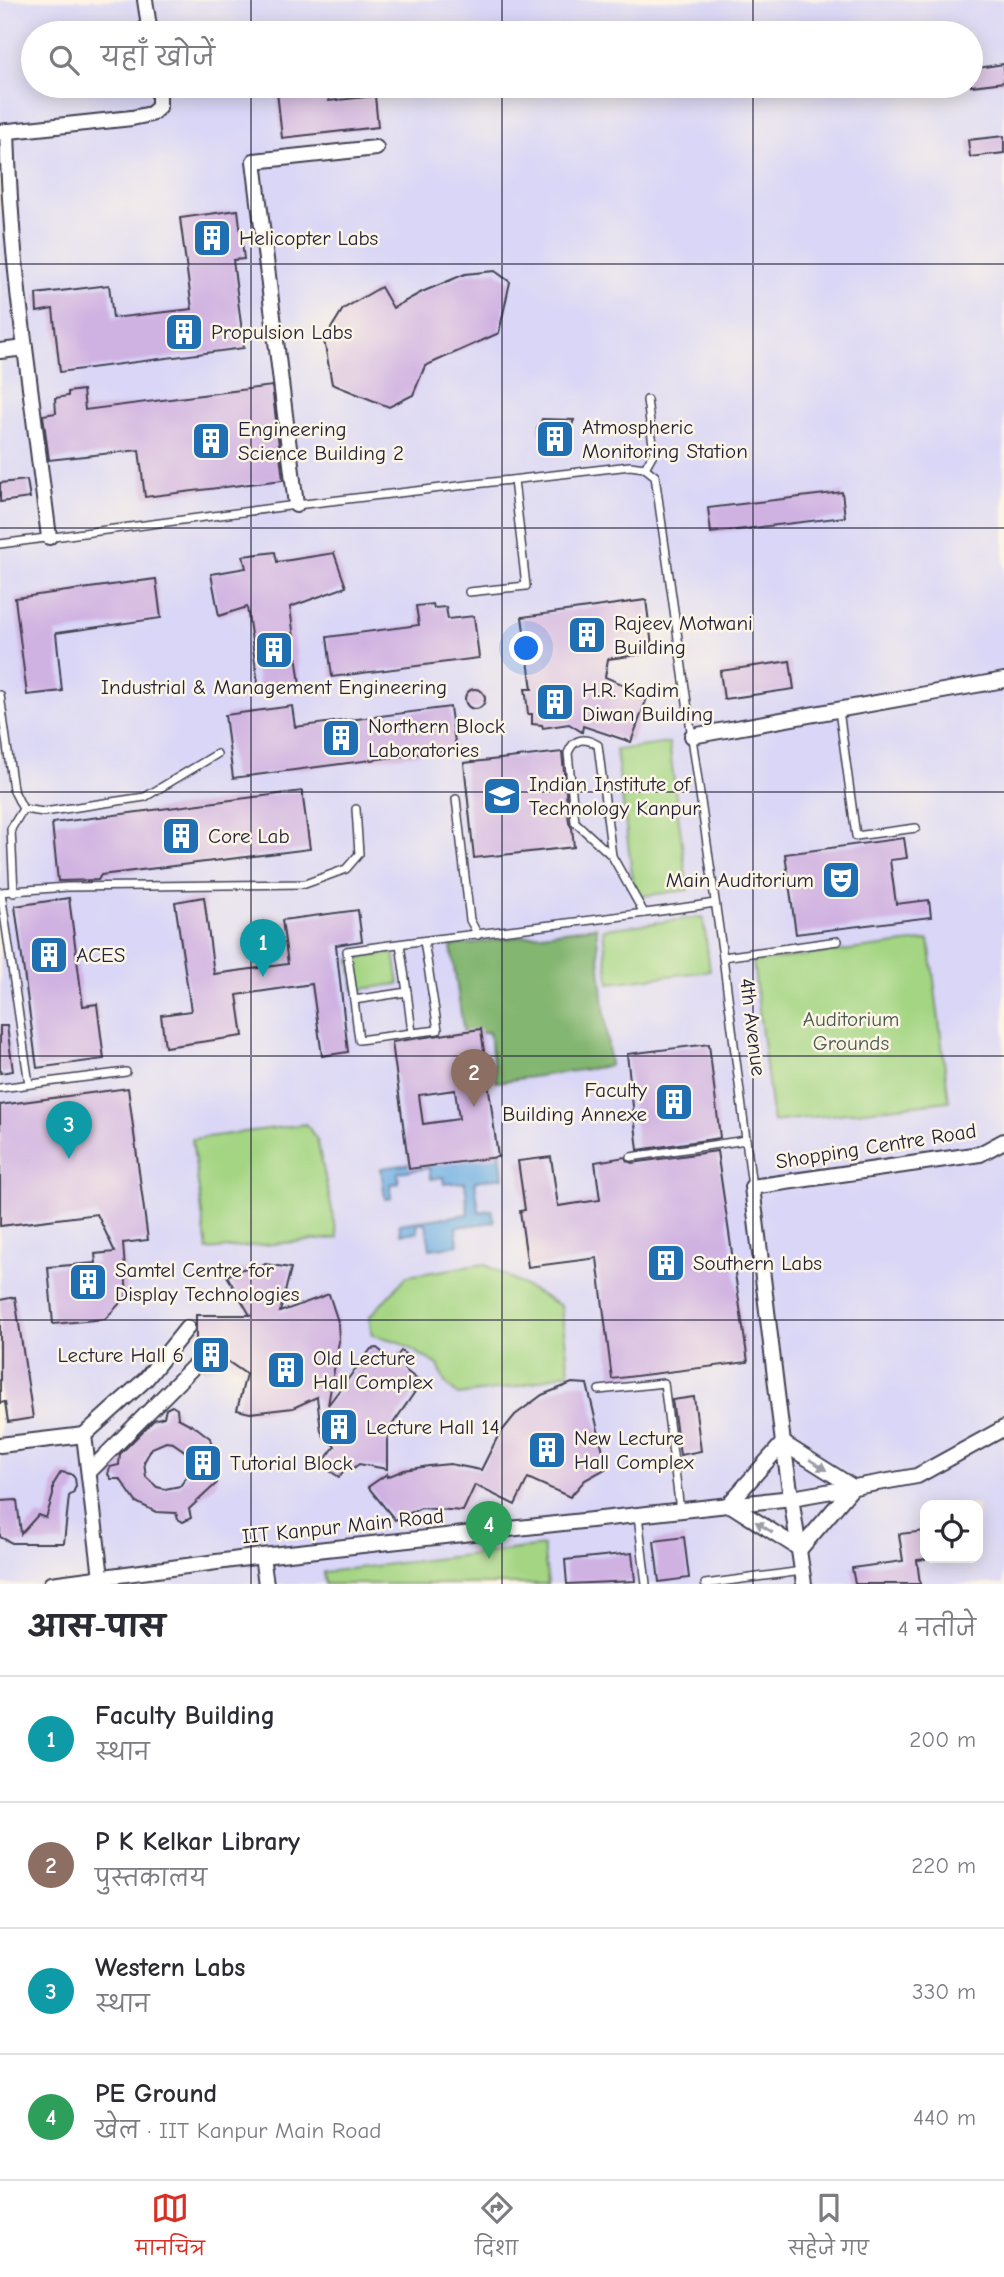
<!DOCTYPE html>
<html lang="hi">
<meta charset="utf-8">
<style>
body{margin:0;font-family:"Comic Neue","Playpen Sans Deva",sans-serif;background:#f7f7f7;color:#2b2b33}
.controls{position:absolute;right:21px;bottom:21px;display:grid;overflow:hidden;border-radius:14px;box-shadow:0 4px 18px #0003}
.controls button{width:63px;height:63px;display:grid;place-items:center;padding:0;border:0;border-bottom:2px solid #e1e1e2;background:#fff;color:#2b2b33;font:35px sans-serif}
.you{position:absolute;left:527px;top:649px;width:24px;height:24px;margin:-18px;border:5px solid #fff;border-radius:50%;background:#1a73e8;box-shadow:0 0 0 10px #1a73e833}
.badge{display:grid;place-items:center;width:46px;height:46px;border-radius:50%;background:#d93025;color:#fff;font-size:23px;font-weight:700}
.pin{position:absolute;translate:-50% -58px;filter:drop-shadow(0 2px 4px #0008)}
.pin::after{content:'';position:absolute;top:37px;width:24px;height:21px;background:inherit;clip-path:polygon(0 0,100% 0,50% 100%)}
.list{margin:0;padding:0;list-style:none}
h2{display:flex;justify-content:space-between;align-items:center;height:91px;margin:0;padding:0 28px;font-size:30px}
h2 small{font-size:23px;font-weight:400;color:#7c7c81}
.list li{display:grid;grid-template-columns:46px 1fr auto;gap:21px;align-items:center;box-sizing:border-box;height:126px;padding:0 28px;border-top:2px solid #e1e1e2}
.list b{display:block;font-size:26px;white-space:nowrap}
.list p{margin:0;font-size:23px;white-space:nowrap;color:#7c7c81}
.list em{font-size:23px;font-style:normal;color:#7c7c81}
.icon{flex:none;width:38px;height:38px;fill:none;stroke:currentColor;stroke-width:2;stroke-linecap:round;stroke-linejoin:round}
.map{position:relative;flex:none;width:1004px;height:1584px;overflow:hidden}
.search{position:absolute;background:#fff;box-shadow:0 4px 18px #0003;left:21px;right:21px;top:21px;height:77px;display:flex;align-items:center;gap:18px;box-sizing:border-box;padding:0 24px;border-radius:38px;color:#7c7c81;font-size:26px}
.sheet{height:595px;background:#fff}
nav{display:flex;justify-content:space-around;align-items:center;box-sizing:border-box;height:98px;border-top:2px solid #e1e1e2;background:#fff;font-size:19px;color:#7c7c81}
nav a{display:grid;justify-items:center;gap:4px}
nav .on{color:#d93025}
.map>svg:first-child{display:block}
</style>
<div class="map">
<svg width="1004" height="1584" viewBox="0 0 1004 1584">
<rect width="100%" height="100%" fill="#fcf5e5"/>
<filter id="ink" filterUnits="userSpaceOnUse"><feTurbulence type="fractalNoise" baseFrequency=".0143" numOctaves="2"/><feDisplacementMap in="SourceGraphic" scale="14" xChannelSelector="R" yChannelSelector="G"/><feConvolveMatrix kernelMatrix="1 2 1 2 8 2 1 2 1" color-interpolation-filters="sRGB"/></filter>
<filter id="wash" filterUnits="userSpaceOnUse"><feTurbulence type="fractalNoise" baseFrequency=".00686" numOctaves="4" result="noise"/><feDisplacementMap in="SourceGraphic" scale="28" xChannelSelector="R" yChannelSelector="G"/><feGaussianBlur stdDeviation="1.57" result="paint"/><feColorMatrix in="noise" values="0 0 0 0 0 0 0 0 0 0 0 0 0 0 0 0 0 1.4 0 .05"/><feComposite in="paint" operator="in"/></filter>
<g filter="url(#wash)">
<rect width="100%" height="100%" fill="#f5ead1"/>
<path fill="#d9d6f7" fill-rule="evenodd" d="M0 0H1004V1584H0ZM33 33H971V86H33ZM925 1505H978V1558H925Z"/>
<g fill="#a4d583" stroke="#637c5f" stroke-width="2">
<polygon points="669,743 688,890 635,897 616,750"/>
<polygon points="703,917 710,971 609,983 603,929"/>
<polygon points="929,940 949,1101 773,1122 753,962"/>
<polygon points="394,953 399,984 354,990 350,959"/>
<polygon points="306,1124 317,1140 338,1238 207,1250 192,1139"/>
<polygon points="484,1264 561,1306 569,1372 516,1387 458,1395 445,1383 438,1365 397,1341 372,1335 369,1317 407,1276"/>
<polygon points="543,1546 548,1584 325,1584 323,1572"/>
</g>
<polygon fill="#83b671" stroke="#526c56" stroke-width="2" points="596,927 610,1066 496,1082 489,1032 464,1035 451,946"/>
<polygon fill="#72b1e5" stroke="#4a6a90" stroke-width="2" points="500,1152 503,1177 475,1181 479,1212 492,1210 494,1222 456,1227 458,1245 430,1249 426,1223 417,1224 418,1232 401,1234 399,1224 468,1214 465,1182 444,1184 443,1177 431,1179 429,1168 398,1172 399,1183 390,1184 391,1198 385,1199 381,1168"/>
<g id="blocks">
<g fill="#d0b2e2" fill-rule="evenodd">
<polygon points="1004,64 1004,82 971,86 971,69"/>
<polygon points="327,86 329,101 375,96 378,127 282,138 277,91"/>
<polygon points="1004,136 1004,153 970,157 968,140"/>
<polygon points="238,210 244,259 233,260 244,348 60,372 53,309 37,312 36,294 109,285 113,318 192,309 180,218"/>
<polygon points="495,271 510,282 499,333 425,366 413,395 389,407 332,384 324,340 343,309 381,287 393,308 422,292 465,274"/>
<polygon points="272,386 283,480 145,497 139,450 49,460 43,415 56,413 55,398 68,396 68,392 83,390 85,410"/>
<polygon points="542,419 574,420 562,449 551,451 537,429"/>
<polygon points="27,480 30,498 0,502 0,483"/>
<polygon points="842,492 845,517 711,533 708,508"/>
<polygon points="275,552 277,562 334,553 346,587 290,607 300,685 259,690 247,607 219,616 211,574 246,568 243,556"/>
<polygon points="156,579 161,618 56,633 62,691 27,695 15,598"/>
<polygon points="646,600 653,653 608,659 605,677 648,695 631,742 583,726 582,732 569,724 543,728 542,725 532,724 532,714 528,714 526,695 525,689 532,689 522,617"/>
<polygon points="433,604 434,608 446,607 448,619 474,616 479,658 332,677 327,637 419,625 416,606"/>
<polygon points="790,661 794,689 724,699 720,671"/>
<circle cx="475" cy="699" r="10"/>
<polygon points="292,706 295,727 450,707 456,749 233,778 225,715"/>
<polygon points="562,752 569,823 572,828 574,847 474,858 464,763"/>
<polygon points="302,791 310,849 101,875 98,880 58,881 52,823"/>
<polygon points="904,838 907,858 890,860 896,904 929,900 931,917 796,934 785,854"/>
<polygon points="204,897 214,974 288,964 282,920 358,910 362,941 336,945 348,1052 322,1056 312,984 237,995 243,1036 165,1047 161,1015 191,1011 175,902"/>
<polygon points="69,898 83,1006 97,1004 104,1059 37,1068 15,906"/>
<polygon points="0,1026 7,1026 13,1071 0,1073"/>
<path d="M481 1029 498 1157 409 1169 392 1042ZM455 1090 459 1119 423 1124 419 1095Z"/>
<polygon points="709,1044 720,1138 638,1150 627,1054"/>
<polygon points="128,1088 148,1240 123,1243 127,1296 105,1319 53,1324 48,1267 96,1263 95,1254 115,1252 97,1214 0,1226 0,1105"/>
<polygon points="717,1151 748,1362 612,1379 597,1258 528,1267 520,1211 525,1210 518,1161 551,1157 558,1206 600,1200 595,1162 625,1157 627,1161 632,1163"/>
<polygon points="265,1264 291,1268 280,1312 329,1294 338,1322 339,1341 328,1405 371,1349 377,1348 393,1361 401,1351 412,1359 404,1369 419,1381 419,1386 392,1425 387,1440 387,1469 359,1464 351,1470 347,1467 339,1477 321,1465 335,1446 326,1440 321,1431 317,1397 293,1408 250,1413 237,1410 246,1374 227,1361 204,1372 196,1349 196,1315 250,1315 227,1276 238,1270"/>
<polygon points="15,1297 33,1418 8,1422 5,1402 0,1403 0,1300"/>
<polygon points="572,1383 587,1384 607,1468 585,1480 570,1497 528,1478 515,1505 475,1485 463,1511 421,1508 395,1520 368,1487 387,1474 387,1477 404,1470 429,1466 450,1464 481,1470 498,1436 515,1415 542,1395"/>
<polygon points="694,1397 701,1451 680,1455 672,1400"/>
<path d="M172 1406 177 1409 178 1418 197 1428 210 1438 216 1460 217 1483 189 1509 191 1518 183 1522 178 1519 176 1513 156 1512 136 1502 120 1479H111L108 1474 110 1467 119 1465 120 1454 154 1420 164 1417 166 1409ZM166 1442 173 1443 186 1452 191 1466 189 1474 180 1486 165 1489 157 1487 146 1477 144 1462 152 1448Z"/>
<polygon points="61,1472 71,1474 75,1478 76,1486 73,1493 69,1496 64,1543 12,1543 0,1537 0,1501 17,1500 21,1534 38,1515 46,1518 53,1495 53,1485"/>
<polygon points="925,1531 925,1559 917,1560 920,1584 855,1584 852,1568 903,1561 899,1534"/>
<polygon points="684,1537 689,1578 659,1582 654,1541"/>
<polygon points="632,1553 635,1581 567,1584 565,1560"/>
</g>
</g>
</g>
<g filter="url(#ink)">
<use href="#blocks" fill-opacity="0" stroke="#424052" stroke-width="2"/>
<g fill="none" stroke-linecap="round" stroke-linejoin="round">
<defs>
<g id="service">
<polyline points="645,468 654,452 647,400"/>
<polyline points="0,544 296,505 630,466 645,468 655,476 723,957 752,1187"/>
<polyline points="469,592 526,586 514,480"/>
<polyline points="0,695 13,789 23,809 44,812 145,797 217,754"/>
<polyline points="839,710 856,836 916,828"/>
<polyline points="456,799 470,920 478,935"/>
<path d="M612 856 575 822 568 753C574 738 584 737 598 745L612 856 644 913"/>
<polyline points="0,892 67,887 305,884 346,869 359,854 356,809"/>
<polyline points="1,893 29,1084"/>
<polyline points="14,893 11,829 23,809"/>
<path d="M400 944 407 992 354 1000 347 951C470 933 593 922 715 903"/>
<polyline points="723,957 838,941"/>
<polyline points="407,992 412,1033 438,1030 424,941"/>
<polyline points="354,1000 359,1040 412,1033"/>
<polyline points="0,1088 126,1072"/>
<polyline points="631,1157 746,1140"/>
<polyline points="599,1390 664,1383 680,1510"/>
<polyline points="638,1515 646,1584"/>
<polyline points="705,1584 802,1571"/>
</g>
<g id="minor">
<polyline points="145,0 150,33"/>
<path d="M7 131C9 204 15 276 25 348"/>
<polyline points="0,132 132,118 151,114 159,107 159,86"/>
<polyline points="0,351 25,348 49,537"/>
<polyline points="296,505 254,161 376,148"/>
<polyline points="692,736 1004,680"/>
<polyline points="84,1435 101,1577"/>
<polyline points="783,1443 853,1487"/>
<polyline points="0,1445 84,1435 146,1379 187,1328"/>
<polyline points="89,1472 193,1367"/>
<polyline points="729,1504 800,1549 853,1487"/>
<polyline points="729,1504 783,1443"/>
<polyline points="262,1556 266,1584"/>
<polyline points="51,1584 262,1556 792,1498 917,1476 1004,1428"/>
<polyline points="804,1584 783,1443 752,1187 980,1154 1004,1141"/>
</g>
</defs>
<use href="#service" stroke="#424052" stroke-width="10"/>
<use href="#minor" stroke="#424052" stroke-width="18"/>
<use href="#service" stroke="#fff" stroke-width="7"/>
<use href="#minor" stroke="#fff" stroke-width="14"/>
</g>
<defs><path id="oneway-solid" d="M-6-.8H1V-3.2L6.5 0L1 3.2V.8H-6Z" transform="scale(1.75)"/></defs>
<g fill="#9c9ca7">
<use href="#oneway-solid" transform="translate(818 1465) rotate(32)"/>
<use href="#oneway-solid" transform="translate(764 1527) rotate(-148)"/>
</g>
</g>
<path fill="none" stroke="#22223b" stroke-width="2" stroke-opacity="0.55" d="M251 0V33M502 0V33M753 0V33M251 86V1584M502 86V1584M753 86V1584M0 264H1004M0 528H1004M0 792H1004M0 1056H1004M0 1320H1004"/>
<defs>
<symbol id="building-square" viewBox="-11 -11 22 22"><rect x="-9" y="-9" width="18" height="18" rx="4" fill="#1f6fb2" stroke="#fcf5e5"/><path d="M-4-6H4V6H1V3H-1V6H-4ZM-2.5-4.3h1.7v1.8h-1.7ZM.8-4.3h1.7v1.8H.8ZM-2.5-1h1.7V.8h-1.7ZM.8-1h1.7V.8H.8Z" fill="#fff"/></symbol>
<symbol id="university-square" viewBox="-11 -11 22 22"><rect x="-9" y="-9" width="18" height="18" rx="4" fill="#1f6fb2" stroke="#fcf5e5"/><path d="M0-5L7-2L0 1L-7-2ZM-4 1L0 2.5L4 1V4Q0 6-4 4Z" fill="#fff"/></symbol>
<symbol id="theatre-square" viewBox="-11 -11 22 22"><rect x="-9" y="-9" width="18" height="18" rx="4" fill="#1f6fb2" stroke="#fcf5e5"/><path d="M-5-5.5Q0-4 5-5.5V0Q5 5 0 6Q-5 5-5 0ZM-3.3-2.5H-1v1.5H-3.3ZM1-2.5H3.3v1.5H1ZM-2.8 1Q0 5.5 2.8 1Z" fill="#fff"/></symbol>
</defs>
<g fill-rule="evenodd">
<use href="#building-square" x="190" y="216" width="44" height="44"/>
<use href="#building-square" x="162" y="310" width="44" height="44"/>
<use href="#building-square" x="533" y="417" width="44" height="44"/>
<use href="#building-square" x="189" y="419" width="44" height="44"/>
<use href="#building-square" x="565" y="613" width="44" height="44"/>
<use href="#building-square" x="252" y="628" width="44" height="44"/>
<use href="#building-square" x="533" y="680" width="44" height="44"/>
<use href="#building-square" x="319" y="716" width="44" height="44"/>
<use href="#university-square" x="480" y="774" width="44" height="44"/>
<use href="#building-square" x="159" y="814" width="44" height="44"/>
<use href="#theatre-square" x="819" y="858" width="44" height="44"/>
<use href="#building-square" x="27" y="933" width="44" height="44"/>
<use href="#building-square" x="652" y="1080" width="44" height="44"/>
<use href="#building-square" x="644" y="1241" width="44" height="44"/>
<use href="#building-square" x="66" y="1260" width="44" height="44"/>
<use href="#building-square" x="189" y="1333" width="44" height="44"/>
<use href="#building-square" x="264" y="1348" width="44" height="44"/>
<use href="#building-square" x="317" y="1405" width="44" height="44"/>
<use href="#building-square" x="525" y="1428" width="44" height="44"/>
<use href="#building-square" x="181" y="1441" width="44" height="44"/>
</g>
<g text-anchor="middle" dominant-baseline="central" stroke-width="5" stroke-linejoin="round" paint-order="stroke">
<g font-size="21" fill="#22223b" stroke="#fcf5e5" text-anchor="start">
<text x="239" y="238">Helicopter Labs</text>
<text x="211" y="332">Propulsion Labs</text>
<text x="582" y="427">Atmospheric<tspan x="582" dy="24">Monitoring Station</tspan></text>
<text x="238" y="429">Engineering<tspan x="238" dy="24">Science Building 2</tspan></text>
<text x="614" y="623">Rajeev Motwani<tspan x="614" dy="24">Building</tspan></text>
<text x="274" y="687" text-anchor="middle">Industrial &amp; Management Engineering</text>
<text x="582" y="690">H.R. Kadim<tspan x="582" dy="24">Diwan Building</tspan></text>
<text x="368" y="726">Northern Block<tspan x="368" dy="24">Laboratories</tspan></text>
<text x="529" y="784">Indian Institute of<tspan x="529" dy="24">Technology Kanpur</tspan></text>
<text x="208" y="836">Core Lab</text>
<text x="814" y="880" text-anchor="end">Main Auditorium</text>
<text x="76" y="955">ACES</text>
<text x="647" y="1090" text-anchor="end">Faculty<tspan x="647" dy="24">Building Annexe</tspan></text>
<text x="693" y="1263">Southern Labs</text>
<text x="115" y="1270">Samtel Centre for<tspan x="115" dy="24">Display Technologies</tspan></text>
<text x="184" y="1355" text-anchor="end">Lecture Hall 6</text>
<text x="313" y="1358">Old Lecture<tspan x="313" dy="24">Hall Complex</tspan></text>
<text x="366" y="1427">Lecture Hall 14</text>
<text x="574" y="1438">New Lecture<tspan x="574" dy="24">Hall Complex</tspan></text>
<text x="230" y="1463">Tutorial Block</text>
</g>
<g font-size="21" fill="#495851" stroke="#fcf5e5">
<text x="851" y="1019">Auditorium<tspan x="851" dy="24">Grounds</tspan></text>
</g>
<g font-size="21" fill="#22223b" stroke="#fcf5e5">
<text transform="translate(753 1027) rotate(83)">4th Avenue</text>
<text transform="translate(876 1146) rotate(-9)">Shopping Centre Road</text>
<text transform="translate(343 1526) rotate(-6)">IIT Kanpur Main Road</text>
</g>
</g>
</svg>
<div class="controls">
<button><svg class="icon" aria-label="locate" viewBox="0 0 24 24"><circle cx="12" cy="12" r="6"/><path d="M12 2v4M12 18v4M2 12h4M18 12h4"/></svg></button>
</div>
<div class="you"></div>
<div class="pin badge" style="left:263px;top:977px;background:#0f9aa8">1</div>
<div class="pin badge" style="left:474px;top:1107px;background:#8d6e63">2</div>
<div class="pin badge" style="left:69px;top:1159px;background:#0f9aa8">3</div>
<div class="pin badge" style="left:489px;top:1559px;background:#2e9e5b">4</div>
<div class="search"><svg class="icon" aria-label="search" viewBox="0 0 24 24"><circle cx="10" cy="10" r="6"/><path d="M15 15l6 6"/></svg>यहाँ खोजें</div>
</div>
<section class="sheet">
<h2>आस-पास<small>4 नतीजे</small></h2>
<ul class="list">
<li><span class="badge" style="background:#0f9aa8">1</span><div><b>Faculty Building</b><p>स्थान</p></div><em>200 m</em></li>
<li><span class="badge" style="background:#8d6e63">2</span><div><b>P K Kelkar Library</b><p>पुस्तकालय</p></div><em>220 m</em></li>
<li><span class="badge" style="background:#0f9aa8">3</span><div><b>Western Labs</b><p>स्थान</p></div><em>330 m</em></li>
<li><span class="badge" style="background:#2e9e5b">4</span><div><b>PE Ground</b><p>खेल · IIT Kanpur Main Road</p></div><em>440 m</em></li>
</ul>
</section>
<nav>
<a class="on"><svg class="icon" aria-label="map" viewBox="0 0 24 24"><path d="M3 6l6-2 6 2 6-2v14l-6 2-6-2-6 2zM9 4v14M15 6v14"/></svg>मानचित्र</a>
<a><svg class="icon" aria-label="directions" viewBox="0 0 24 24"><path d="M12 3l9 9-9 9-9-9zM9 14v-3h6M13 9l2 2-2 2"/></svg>दिशा</a>
<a><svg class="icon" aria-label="saved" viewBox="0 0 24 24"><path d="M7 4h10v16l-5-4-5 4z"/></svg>सहेजे गए</a>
</nav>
